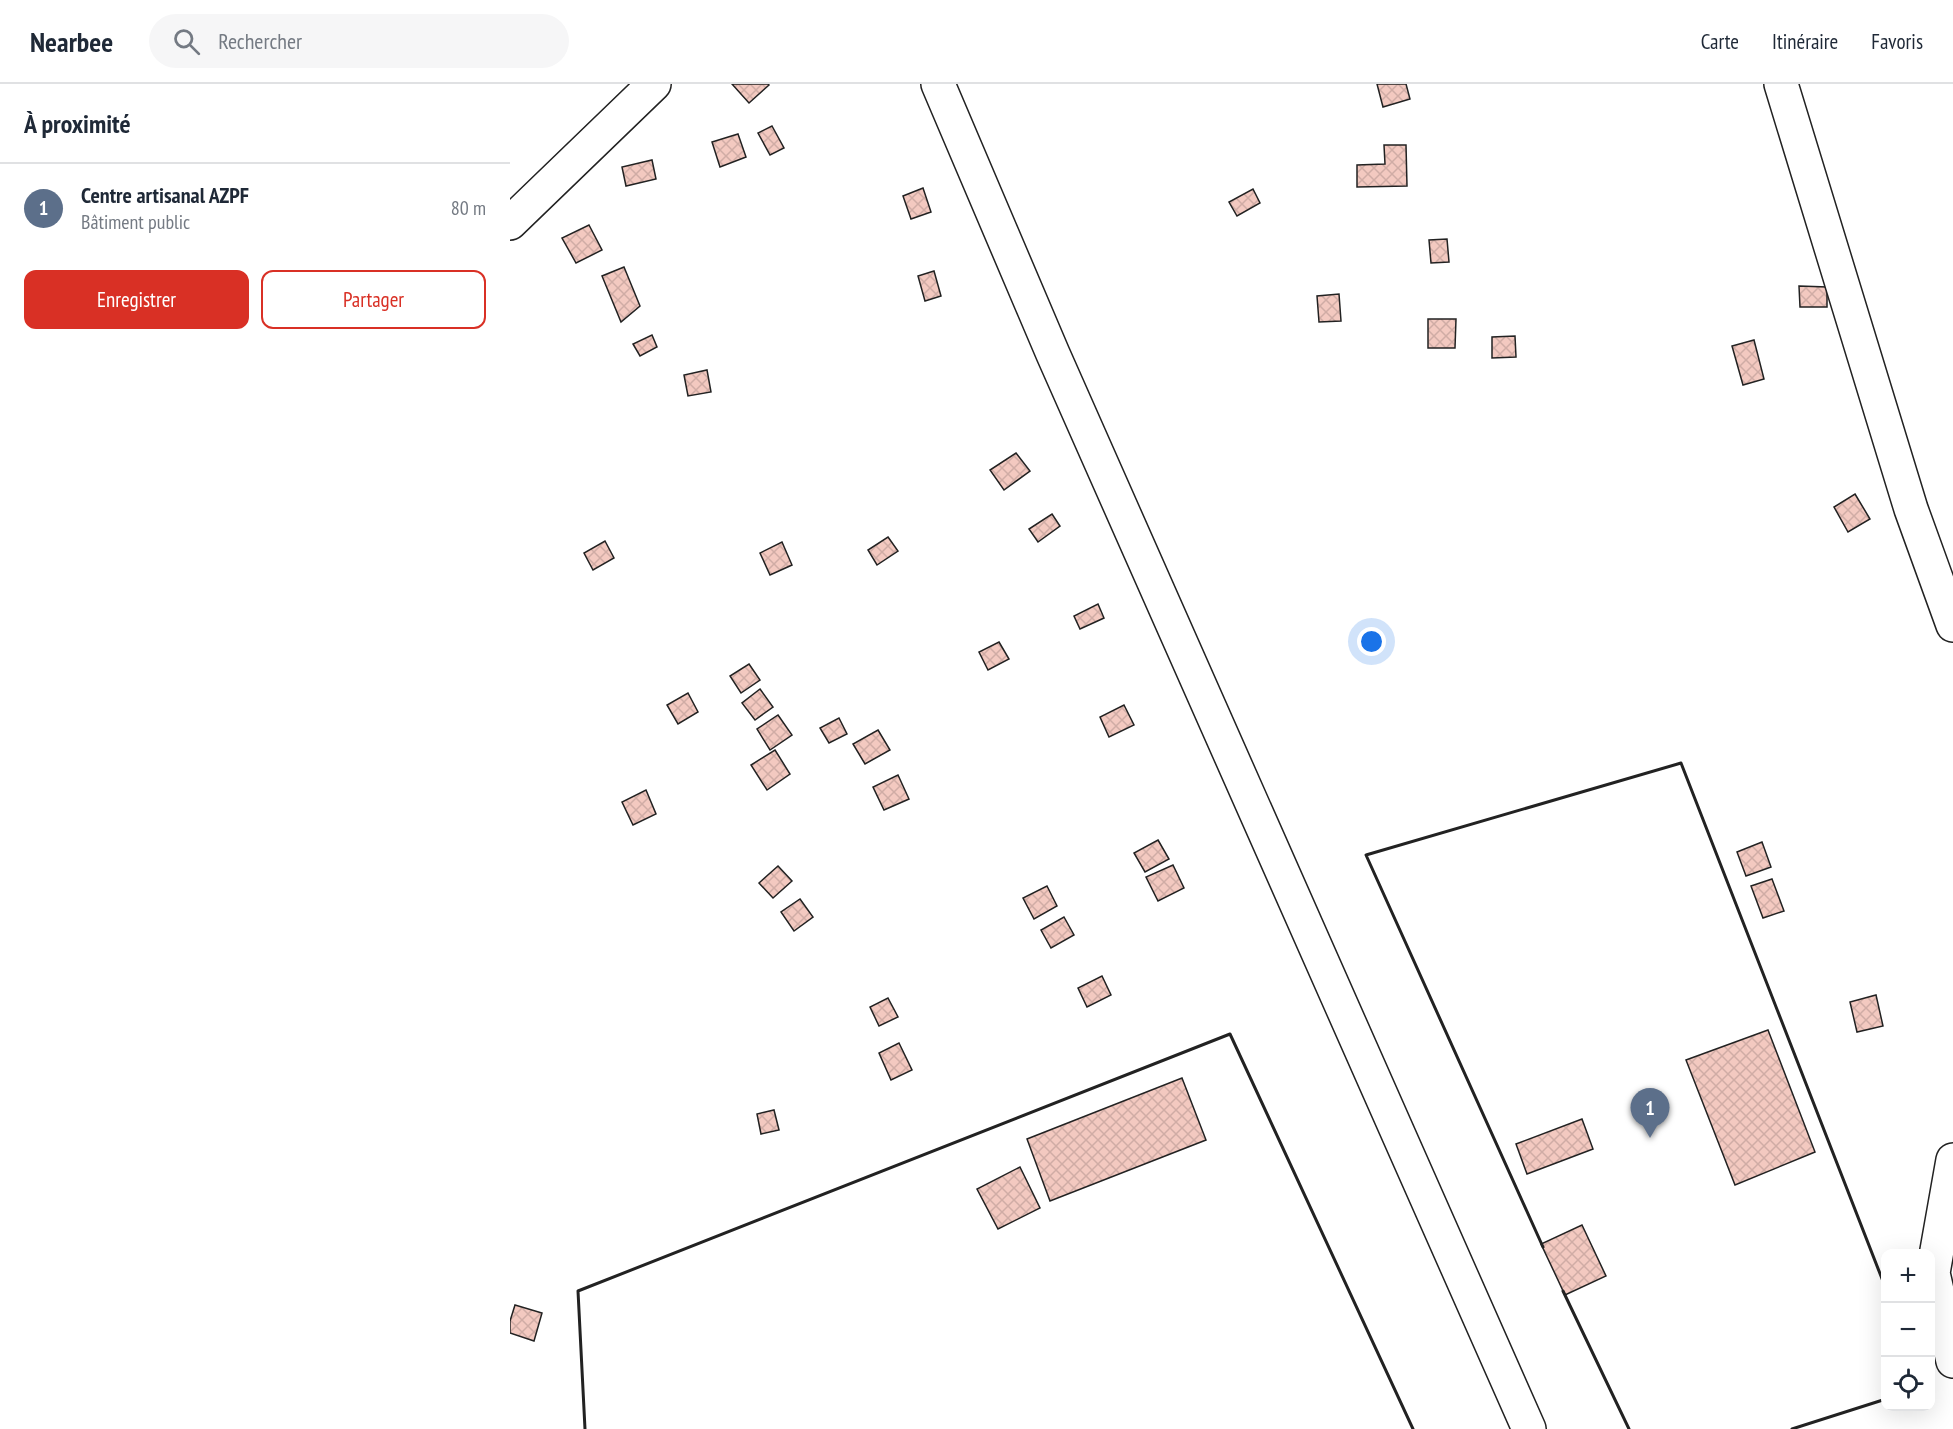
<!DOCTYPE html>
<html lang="fr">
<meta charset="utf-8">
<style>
body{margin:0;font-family:"PT Sans Narrow",sans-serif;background:#f6f6f7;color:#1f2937}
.controls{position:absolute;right:18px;bottom:18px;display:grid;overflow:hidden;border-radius:12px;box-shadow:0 6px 24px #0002}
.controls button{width:54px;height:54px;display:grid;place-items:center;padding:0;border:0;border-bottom:2px solid #e0e1e3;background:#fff;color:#1f2937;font:30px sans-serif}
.you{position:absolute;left:862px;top:558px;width:21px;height:21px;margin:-15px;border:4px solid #fff;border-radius:50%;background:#1a73e8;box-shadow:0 0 0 9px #1a73e833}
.badge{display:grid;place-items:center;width:39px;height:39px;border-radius:50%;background:#d93025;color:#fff;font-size:20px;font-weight:700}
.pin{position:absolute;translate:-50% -50px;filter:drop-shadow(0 2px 3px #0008)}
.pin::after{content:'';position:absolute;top:32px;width:21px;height:18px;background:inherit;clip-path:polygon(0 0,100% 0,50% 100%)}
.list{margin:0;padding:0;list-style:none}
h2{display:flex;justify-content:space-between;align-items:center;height:78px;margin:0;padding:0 24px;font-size:26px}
h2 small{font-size:20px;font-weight:400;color:#747a83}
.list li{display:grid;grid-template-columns:39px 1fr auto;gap:18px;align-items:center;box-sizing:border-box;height:90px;padding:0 24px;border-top:2px solid #e0e1e3}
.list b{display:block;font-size:22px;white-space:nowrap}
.list p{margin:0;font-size:20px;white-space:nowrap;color:#747a83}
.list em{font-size:20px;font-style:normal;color:#747a83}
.actions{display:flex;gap:12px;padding:18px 24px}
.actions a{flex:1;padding:14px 0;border:2px solid #d93025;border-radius:12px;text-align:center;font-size:21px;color:#d93025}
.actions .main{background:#d93025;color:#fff}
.icon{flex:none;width:33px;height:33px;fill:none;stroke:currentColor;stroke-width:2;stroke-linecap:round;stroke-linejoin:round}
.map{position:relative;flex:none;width:1443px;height:1345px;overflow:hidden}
header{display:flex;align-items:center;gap:36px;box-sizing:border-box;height:84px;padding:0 30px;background:#fff;border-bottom:2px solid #e0e1e3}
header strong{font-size:28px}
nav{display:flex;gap:33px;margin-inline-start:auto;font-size:21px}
.search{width:420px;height:54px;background:#f6f6f7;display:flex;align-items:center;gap:15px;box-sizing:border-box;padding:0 21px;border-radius:33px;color:#747a83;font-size:22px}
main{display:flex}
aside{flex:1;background:#fff}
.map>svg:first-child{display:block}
</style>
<header>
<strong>Nearbee</strong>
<div class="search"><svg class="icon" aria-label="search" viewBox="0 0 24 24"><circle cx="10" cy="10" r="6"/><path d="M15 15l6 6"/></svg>Rechercher</div>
<nav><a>Carte</a><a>Itinéraire</a><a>Favoris</a></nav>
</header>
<main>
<aside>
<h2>À proximité<small></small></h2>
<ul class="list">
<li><span class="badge" style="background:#5c6f8a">1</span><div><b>Centre artisanal AZPF</b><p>Bâtiment public</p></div><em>80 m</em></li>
</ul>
<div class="actions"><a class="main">Enregistrer</a><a>Partager</a></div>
</aside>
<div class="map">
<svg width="1443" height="1345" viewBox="0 0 1443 1345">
<defs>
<pattern id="building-cross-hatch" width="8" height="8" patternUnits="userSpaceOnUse" patternTransform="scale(1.5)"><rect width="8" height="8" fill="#f3c9c0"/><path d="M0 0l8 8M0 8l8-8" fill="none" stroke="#d0aca5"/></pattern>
</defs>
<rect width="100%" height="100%" fill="#fff"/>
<g fill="url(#building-cross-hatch)" stroke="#222" stroke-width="1.5">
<polygon points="222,0 258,0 259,1 239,19"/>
<polygon points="867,0 896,0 900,15 873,23"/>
<polygon points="262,42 274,64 260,71 248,49"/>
<polygon points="228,50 236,73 210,83 202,58"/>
<polygon points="874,61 896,61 897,102 847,103 847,81 875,80"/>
<polygon points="142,76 146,95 116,102 112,83"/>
<polygon points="413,104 421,128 401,135 393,112"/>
<polygon points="743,105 750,119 727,132 719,118"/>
<polygon points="79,141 92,166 66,179 52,154"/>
<polygon points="937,155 939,178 921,179 919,156"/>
<polygon points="114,183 130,222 111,238 92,192"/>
<polygon points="424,187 431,212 415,217 408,192"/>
<polygon points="1289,202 1317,203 1317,223 1290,223"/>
<polygon points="829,210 831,237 809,238 807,212"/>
<polygon points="918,235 946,235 945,264 918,264"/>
<polygon points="142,251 147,263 130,272 123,260"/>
<polygon points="1005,252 1006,273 982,274 982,253"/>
<polygon points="1244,256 1254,295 1233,301 1222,262"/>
<polygon points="197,286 201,308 178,312 174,291"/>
<polygon points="506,369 520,387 494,406 480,386"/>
<polygon points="1345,410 1360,435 1338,448 1324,423"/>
<polygon points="542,430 550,442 528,458 519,445"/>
<polygon points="378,453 388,467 367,481 358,466"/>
<polygon points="95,457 104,474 83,486 74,469"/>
<polygon points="272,458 282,481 260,491 250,469"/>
<polygon points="588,520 594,534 570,545 564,532"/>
<polygon points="489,558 499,575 478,586 469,568"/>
<polygon points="239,580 250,596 231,609 220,592"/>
<polygon points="250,605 263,623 245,636 232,619"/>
<polygon points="178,609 188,628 168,640 157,621"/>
<polygon points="614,621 624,641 599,653 590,633"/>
<polygon points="268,631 282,651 260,666 247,645"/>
<polygon points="329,634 337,650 319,659 310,644"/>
<polygon points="368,646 380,666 355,680 343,660"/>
<polygon points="265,666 280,690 257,706 241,681"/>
<polygon points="388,691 399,715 374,726 363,703"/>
<polygon points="136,706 146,730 123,741 112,718"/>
<polygon points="648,756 659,775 635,788 624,769"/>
<polygon points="1252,758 1261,783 1236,792 1227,768"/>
<polygon points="663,781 674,804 648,817 636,793"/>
<polygon points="268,782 282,797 263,814 249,799"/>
<polygon points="1262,795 1274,827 1253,834 1241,802"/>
<polygon points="537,802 547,822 524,835 513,814"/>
<polygon points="290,815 303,833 284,847 271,828"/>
<polygon points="554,833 564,851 541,864 531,846"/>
<polygon points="592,892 601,911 577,923 568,904"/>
<polygon points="1366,911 1373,942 1347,948 1340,918"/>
<polygon points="378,914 388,933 369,942 360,923"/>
<polygon points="1258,946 1305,1068 1225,1101 1176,976"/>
<polygon points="389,959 402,986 381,996 369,969"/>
<polygon points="672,994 696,1056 540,1117 517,1055"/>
<polygon points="264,1026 269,1046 251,1050 247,1030"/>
<polygon points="1072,1035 1083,1065 1017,1090 1006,1060"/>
<polygon points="510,1083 530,1124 488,1145 467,1105"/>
<polygon points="1072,1141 1096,1192 1055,1211 1031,1160"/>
<polygon points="5,1221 32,1229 24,1257 0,1249 0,1237"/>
</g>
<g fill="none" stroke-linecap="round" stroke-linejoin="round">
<defs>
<g id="street">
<polyline points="1271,0 1401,425 1443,541"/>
<polyline points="0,139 144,0"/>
<polyline points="1443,1076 1423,1189 1443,1277"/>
</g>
<polyline id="secondary" points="428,0 543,270 1019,1345"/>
</defs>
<use href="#street" stroke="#222" stroke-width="36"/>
<use href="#secondary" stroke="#222" stroke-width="36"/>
<use href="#street" stroke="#fff" stroke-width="33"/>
<use href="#secondary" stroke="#fff" stroke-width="33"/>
<g stroke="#222" stroke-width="3">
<polyline points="1033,1163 856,771 1171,679 1376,1205"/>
<polyline points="1053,1207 1119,1345"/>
<polyline points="75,1345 68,1207 720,950 903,1345"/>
<polyline points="1282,1345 1376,1315"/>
</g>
</g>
</svg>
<div class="controls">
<button>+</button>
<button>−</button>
<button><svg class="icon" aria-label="locate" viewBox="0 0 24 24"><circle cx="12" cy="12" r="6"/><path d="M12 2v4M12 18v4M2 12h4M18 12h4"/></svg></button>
</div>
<div class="you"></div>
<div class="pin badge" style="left:1140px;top:1054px;background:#5c6f8a">1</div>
</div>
</main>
